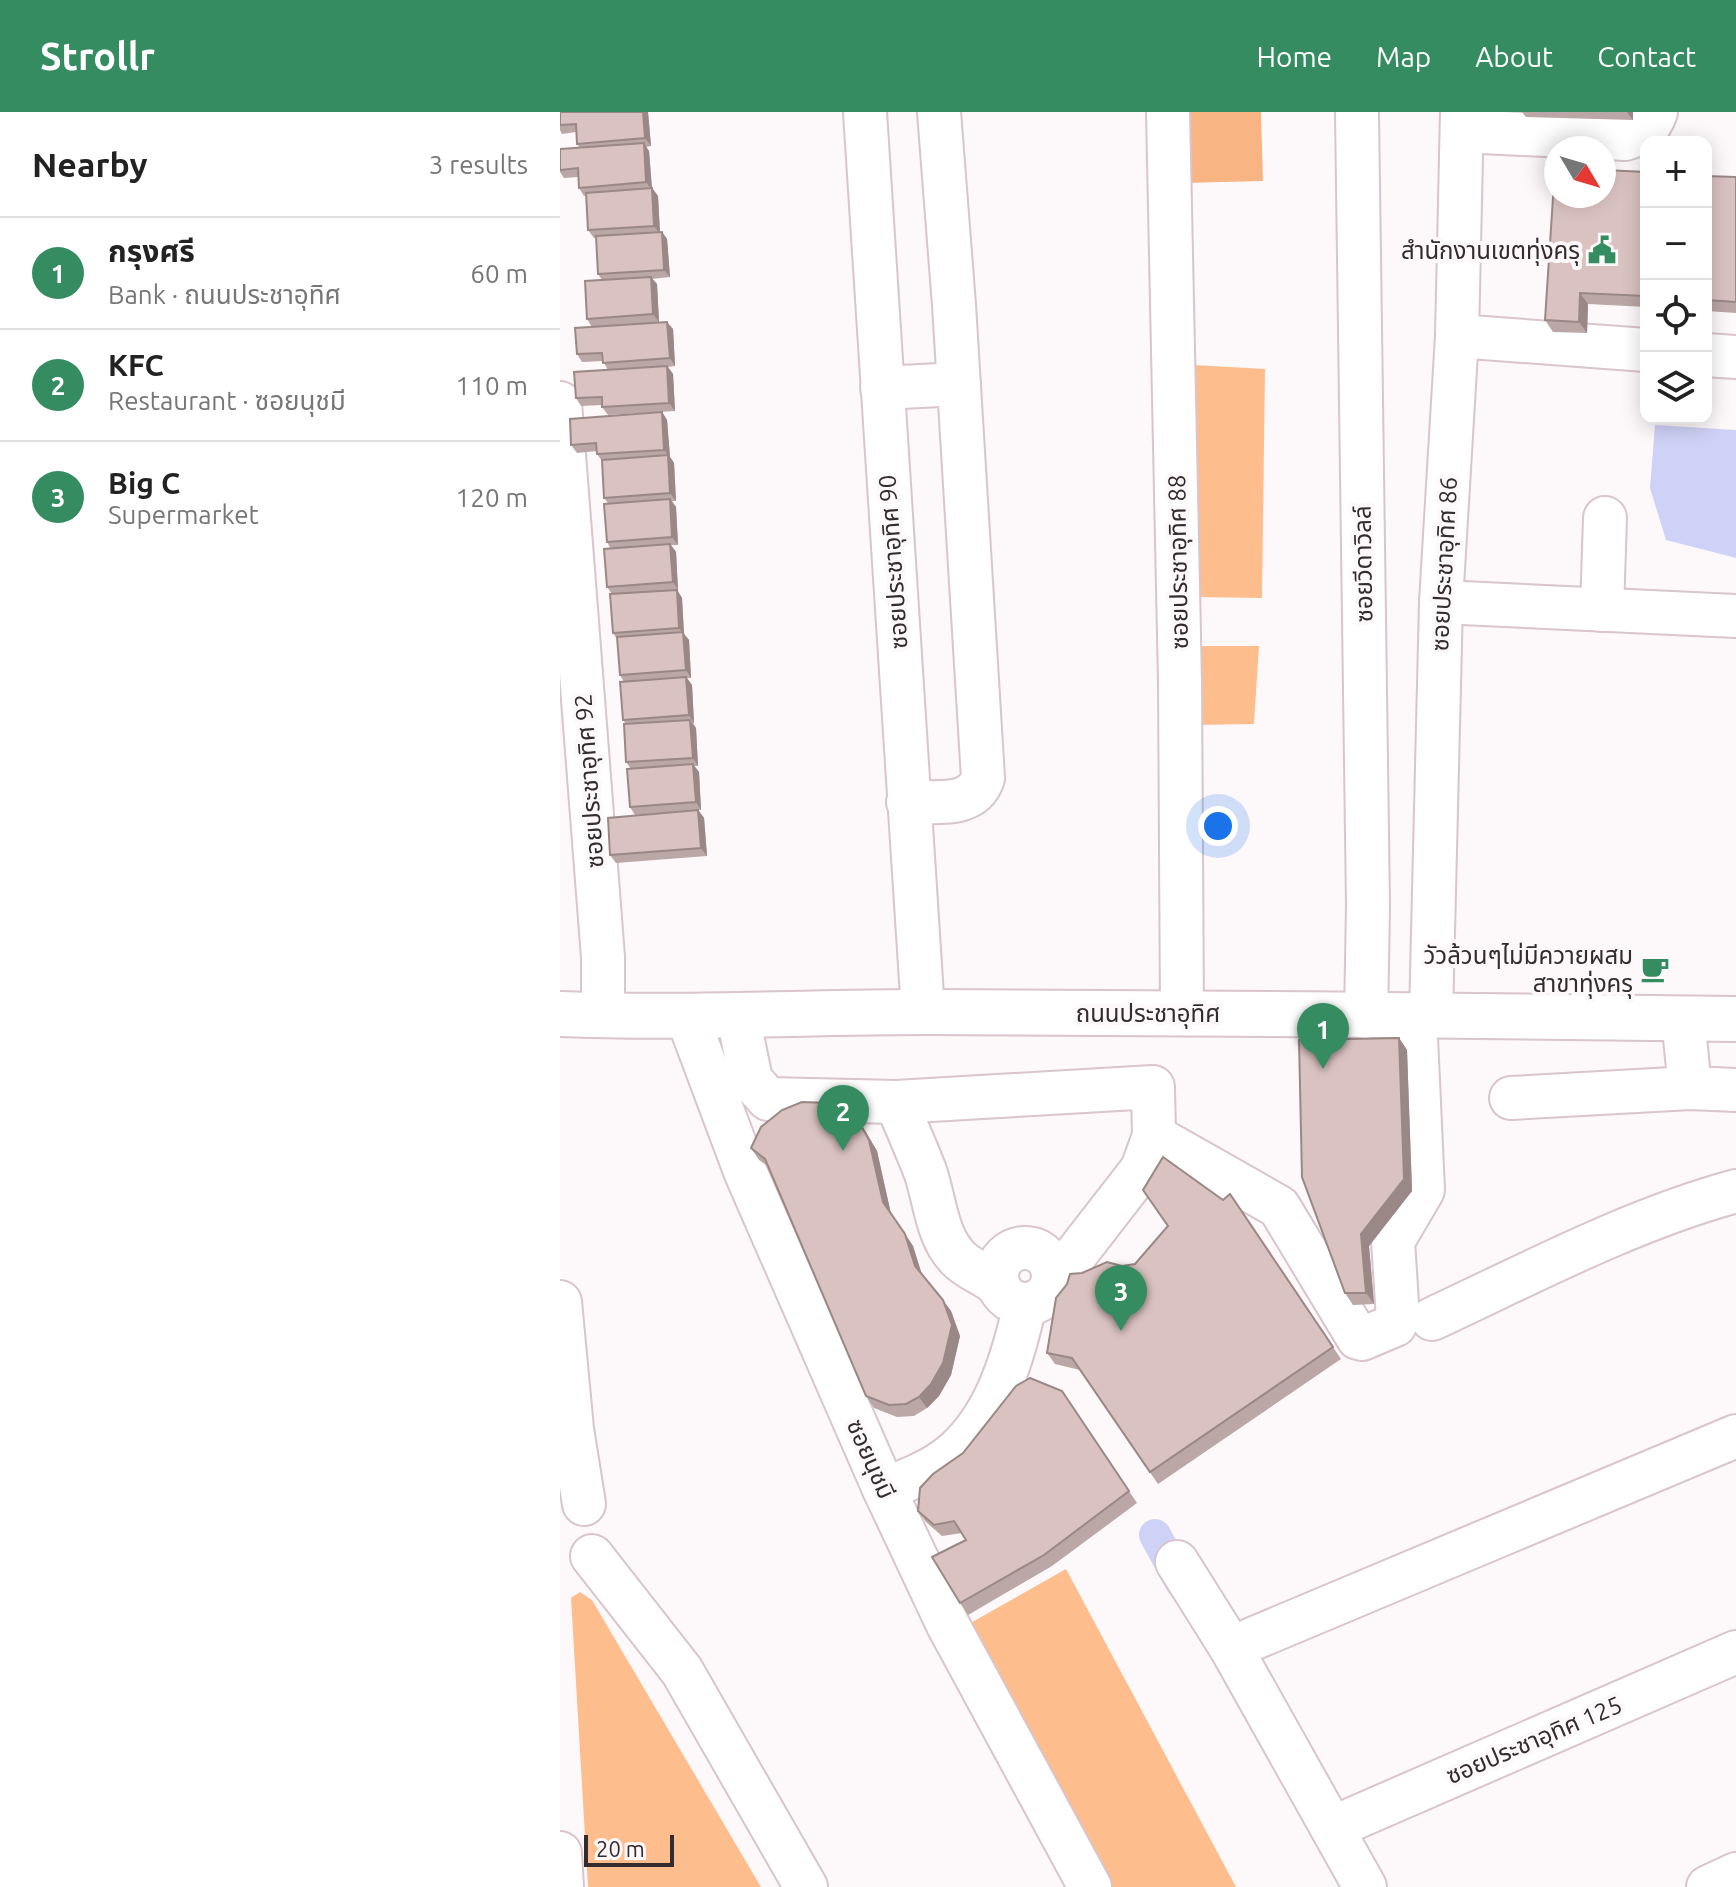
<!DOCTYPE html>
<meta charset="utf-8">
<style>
body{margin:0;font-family:Ubuntu,"Noto Sans Thai",sans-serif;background:#f2f2f2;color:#222}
.controls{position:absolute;right:24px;top:24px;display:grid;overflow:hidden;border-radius:16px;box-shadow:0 4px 20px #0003}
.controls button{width:72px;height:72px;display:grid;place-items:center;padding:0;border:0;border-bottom:2px solid #e0e0e0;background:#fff;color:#222;font:40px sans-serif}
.compass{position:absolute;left:984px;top:24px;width:72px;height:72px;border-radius:50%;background:#fff;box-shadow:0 4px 20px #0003;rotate:128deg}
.scale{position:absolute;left:24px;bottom:20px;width:90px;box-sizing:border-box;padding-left:8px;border:4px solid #332b2e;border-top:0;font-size:22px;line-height:28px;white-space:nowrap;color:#332b2e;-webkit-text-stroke:6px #fdf8fa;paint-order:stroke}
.you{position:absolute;left:658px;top:714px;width:28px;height:28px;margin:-20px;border:6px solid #fff;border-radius:50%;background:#1a73e8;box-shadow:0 0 0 12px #1a73e833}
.badge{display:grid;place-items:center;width:52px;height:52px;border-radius:50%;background:#348c60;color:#fff;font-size:26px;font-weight:700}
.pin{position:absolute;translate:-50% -66px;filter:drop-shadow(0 2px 4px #0008)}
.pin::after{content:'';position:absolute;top:42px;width:28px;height:24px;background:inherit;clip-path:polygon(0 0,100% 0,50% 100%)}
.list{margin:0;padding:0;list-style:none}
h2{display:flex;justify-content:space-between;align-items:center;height:104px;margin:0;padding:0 32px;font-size:34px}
h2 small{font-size:26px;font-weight:400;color:#767676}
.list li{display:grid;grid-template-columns:52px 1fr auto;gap:24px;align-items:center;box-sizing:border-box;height:112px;padding:0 32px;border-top:2px solid #e0e0e0}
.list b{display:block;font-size:30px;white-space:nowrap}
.list p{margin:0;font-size:26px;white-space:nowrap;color:#767676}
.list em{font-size:26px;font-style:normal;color:#767676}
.icon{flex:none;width:44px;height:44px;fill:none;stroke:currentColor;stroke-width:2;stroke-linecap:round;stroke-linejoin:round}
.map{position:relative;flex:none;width:1176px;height:1775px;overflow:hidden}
header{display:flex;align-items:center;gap:48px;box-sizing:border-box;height:112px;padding:0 40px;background:#348c60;color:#fff}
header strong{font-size:38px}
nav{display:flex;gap:44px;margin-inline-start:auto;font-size:28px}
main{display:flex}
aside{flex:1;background:#fff}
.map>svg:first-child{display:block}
</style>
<header>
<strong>Strollr</strong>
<nav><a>Home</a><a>Map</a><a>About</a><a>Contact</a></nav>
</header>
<main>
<aside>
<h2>Nearby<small>3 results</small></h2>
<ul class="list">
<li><span class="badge">1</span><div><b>กรุงศรี</b><p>Bank · ถนนประชาอุทิศ</p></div><em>60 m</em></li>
<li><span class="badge">2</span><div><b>KFC</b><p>Restaurant · ซอยนุชมี</p></div><em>110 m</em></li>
<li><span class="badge">3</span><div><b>Big C</b><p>Supermarket</p></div><em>120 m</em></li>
</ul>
</aside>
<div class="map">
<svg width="1176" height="1775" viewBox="0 0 1176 1775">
<rect width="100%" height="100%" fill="#fdf8fa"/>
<g fill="#febd8d">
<polygon points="634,253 705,257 702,486 632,485"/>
<polygon points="631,534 699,534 694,612 631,613"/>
<polygon points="506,1457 676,1775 544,1775 400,1517"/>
<polygon points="20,1480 32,1488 201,1775 28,1775 11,1486"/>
</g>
<polygon fill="#f8b482" points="621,0 701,0 703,69 623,71"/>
<polygon fill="#cfd2f7" points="1095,313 1176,318 1176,446 1106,428 1090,376"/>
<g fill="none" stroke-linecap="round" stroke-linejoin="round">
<polyline stroke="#cfd2f7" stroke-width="32" points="595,1423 622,1472"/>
<defs>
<g id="minor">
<polyline points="305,0 363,900"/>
<polyline points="608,0 620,570 622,901"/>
<polyline points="797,0 808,794 806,905"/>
<path d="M902 19 1065 27C1082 22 1090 17 1096 0"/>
<polyline points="897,224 1086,238"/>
<polyline points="1146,243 1176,245"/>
<polyline points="322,276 399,272"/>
<polyline points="0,291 43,845 43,904"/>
<polyline points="881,490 1176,504"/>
<polyline points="1042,498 1045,406"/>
<path d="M348 690C375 689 413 697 423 666L394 193 379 0"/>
<polyline points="127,904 185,1059 324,1377 388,1513 530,1775"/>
<polyline points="178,904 191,968 208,987 336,990 593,975 594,1024 582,1057 492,1173"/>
<polyline points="871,904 881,490 897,224 902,0"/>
<polyline points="1123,906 1130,976"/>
<polyline points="951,986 1130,976 1176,978"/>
<path d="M336 990C346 1013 356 1036 365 1059 375 1087 376 1124 398 1146 409 1158 426 1162 439 1174"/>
<polyline points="594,1024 719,1095 798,1226 802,1227 835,1213 838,1207 833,1129 863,1078 855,904"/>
<circle cx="465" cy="1164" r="28"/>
<polyline points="0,1190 12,1317 24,1392"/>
<path d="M872 1207C971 1161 1070 1108 1176 1079"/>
<path d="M324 1377C345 1369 367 1361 385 1348 434 1313 453 1247 465 1192"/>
<polyline points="32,1444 122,1559 246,1775"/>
<polyline points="617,1450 671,1536 805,1775"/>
<polyline points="671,1536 1176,1324"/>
<polyline points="772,1716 1176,1540"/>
<polyline points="0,1741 2,1775"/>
<polyline points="1148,1775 1176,1762"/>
</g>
<path id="major" d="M0 902C123 907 245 900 368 900 637 900 907 904 1176 907"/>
</defs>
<use href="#minor" stroke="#dac4cd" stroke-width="46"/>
<use href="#major" stroke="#dac4cd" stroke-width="48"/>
<use href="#minor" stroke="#fff" stroke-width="42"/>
<use href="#major" stroke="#fff" stroke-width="44"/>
</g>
<g fill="#bba7a5">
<polygon points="0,0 88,0 91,34 86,35 89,39 92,76 98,84 100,120 102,120 107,127 110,165 92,167 97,172 99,210 113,217 115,254 108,255 113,262 115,299 48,303 42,295 42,293 21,294 16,286 48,258 43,249 22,250 17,242 32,215 27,207 42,168 38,162 36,126 34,126 28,118 26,83 24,84 19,76 18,65 4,66 0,60 0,37 20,36 17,32 16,20 2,22 0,18"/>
<polygon points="962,0 1073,0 1073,8 966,5"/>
<polygon points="1086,60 1086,195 1028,192 1027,221 993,220 985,208"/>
<polygon points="1146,64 1176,65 1176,201 1146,199"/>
<polygon points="102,300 107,308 110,345 114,351 116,389 112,389 116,395 118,433 111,433 116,440 118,478 117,478 122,486 124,522 129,528 131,566 127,566 132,573 134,611 133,611 136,616 138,654 134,654 139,660 141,698 138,698 144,706 147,744 56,751 50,743 137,698 75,703 70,695 71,657 66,650 66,612 63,608 64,570 60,563 57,527 53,521 52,482 47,475 51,437 47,430 48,391 44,386 42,349 37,342 37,339 17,341 11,333"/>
<polygon points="839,926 847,938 852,1079 809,1134 814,1192 793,1193 785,1181"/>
<polygon points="305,1018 317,1039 331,1102 353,1134 362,1163 391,1199 400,1224 391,1263 379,1284 367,1296 354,1304 337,1305 314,1296 306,1284 209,1055 199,1048 191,1036"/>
<polygon points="670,1082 781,1247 598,1372 520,1258 495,1252 487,1241 522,1161 575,1152"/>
<polygon points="502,1279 577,1391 492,1454 408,1503 400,1491 406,1428 402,1421 382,1424 366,1410 358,1399"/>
</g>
<g fill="#998886">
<polygon points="83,0 88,0 91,34 85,26"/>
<polygon points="1067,0 1073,0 1073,8"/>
<polygon points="84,31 89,39 92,78 86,70"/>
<polygon points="92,76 98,84 100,122 94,114"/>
<polygon points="102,120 107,127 110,165 104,158"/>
<polygon points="91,165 97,172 99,210 93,202"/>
<polygon points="1020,181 1028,192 1027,221 1019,210"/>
<polygon points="107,210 113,217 115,254 110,246"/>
<polygon points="107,254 113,262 115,299 109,291"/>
<polygon points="102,300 107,308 110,345 114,351 116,389 110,381 108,343 104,338"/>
<polygon points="110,387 116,395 118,433 112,425"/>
<polygon points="110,432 116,440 118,478 113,470"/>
<polygon points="117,478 122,486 124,522 129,528 131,566 126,558 124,522 119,516"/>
<polygon points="126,565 132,573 134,611 129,603"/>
<polygon points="130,608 136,616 138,654 133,646"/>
<polygon points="133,652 139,660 141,698 136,690"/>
<polygon points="138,698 144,706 147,744 141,736"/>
<polygon points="839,926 847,938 852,1079 809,1134 814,1192 806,1181 801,1122"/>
<polygon points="297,1006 317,1039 331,1102 323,1090"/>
<polygon points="345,1122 353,1134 363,1166 355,1154"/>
<polygon points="383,1188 391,1199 400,1224 391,1263 379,1284 367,1296 359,1285"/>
</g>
<g fill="#dac2c0" stroke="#998886" stroke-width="2">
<polygon points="0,0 83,0 85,26 17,32 16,12 0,13"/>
<polygon points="84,31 86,70 19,76 18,56 0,58 0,37"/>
<polygon points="995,55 996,84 1044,84 1044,58 1086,60 1086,184 1020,181 1019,210 985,208"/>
<polygon points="1146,64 1176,65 1176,190 1146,188"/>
<polygon points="92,76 94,114 28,118 26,81"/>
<polygon points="102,120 104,158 38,162 36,124"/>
<polygon points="91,165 93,202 27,207 25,169"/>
<polygon points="107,210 110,246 43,251 42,241 17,242 15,216"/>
<polygon points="107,254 109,291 42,295 42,285 16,286 14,260"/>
<polygon points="102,300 104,338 37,342 36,331 11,333 10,307"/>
<polygon points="108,343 110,381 44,386 42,348"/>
<polygon points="110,387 112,425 47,430 44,392"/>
<polygon points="110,432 113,470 47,475 44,437"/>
<polygon points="117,478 119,516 53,521 50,482"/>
<polygon points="123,520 126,558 60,563 57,525"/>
<polygon points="126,565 129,603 63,608 60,570"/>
<polygon points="130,608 133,646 66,650 64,612"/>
<polygon points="133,652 136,690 70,695 67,657"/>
<polygon points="138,698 141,736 50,743 48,706"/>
<polygon points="839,926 844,1067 801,1122 806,1181 785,1181 742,1065 739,928"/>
<polygon points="242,990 270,991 286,997 297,1006 309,1028 323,1090 345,1122 355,1154 383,1188 392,1213 383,1251 371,1272 359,1285 346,1292 329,1293 306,1284 205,1047 191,1036 201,1015 222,998"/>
<polygon points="603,1045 663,1088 670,1082 773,1235 590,1360 512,1246 487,1241 496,1186 507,1172 510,1162 522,1161 547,1150 562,1154 575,1152 608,1114 583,1078"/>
<polygon points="470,1266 502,1279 569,1379 484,1443 400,1491 372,1445 406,1428 394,1409 374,1413 358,1399 360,1376 373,1362 403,1341 456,1274"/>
</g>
<defs>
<symbol id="civic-bare" viewBox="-9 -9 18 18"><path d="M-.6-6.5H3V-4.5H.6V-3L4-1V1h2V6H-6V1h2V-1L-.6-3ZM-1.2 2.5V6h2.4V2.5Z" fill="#348c60" stroke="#fdf8fa" stroke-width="2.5" paint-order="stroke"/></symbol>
<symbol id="cafe-bare" viewBox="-9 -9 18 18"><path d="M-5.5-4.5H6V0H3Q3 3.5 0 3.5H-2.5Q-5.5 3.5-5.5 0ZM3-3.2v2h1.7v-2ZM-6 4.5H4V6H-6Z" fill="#348c60" stroke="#fdf8fa" stroke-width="2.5" paint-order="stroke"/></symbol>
</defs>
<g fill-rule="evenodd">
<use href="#civic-bare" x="1022" y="118" width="40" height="40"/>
<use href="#cafe-bare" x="1075" y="837" width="40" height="40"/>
</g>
<g text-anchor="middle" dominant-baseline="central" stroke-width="8" stroke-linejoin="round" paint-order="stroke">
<g font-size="24" fill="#332b2e" stroke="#fdf8fa" text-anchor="end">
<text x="1020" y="138">สำนักงานเขตทุ่งครุ</text>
<text x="1073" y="843">วัวล้วนๆไม่มีควายผสม<tspan x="1073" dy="28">สาขาทุ่งครุ</tspan></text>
</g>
<g font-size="24" fill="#332b2e" stroke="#fdf8fa">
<text transform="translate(333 450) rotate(-94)">ซอยประชาอุทิศ 90</text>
<text transform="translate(618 450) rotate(-91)">ซอยประชาอุทิศ 88</text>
<text transform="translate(803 452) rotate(-91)">ซอยวีดาวิลล์</text>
<text transform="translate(884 452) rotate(-87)">ซอยประชาอุทิศ 86</text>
<text transform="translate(29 669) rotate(-94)">ซอยประชาอุทิศ 92</text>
<text x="588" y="901">ถนนประชาอุทิศ</text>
<text transform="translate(311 1347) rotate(66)">ซอยนุชมี</text>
<text transform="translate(974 1628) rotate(-23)">ซอยประชาอุทิศ 125</text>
</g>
</g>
</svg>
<div class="controls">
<button>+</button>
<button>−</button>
<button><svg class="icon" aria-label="locate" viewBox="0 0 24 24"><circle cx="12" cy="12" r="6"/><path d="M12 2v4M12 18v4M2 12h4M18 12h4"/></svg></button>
<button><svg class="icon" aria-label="layers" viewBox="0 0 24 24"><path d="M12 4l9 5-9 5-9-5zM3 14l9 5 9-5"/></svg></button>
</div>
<svg class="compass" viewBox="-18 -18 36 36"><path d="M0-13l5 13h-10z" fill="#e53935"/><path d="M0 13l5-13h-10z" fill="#767676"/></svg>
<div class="scale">20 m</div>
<div class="you"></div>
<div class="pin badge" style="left:763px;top:957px">1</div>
<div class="pin badge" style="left:283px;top:1039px">2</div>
<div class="pin badge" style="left:561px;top:1219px">3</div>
</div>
</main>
